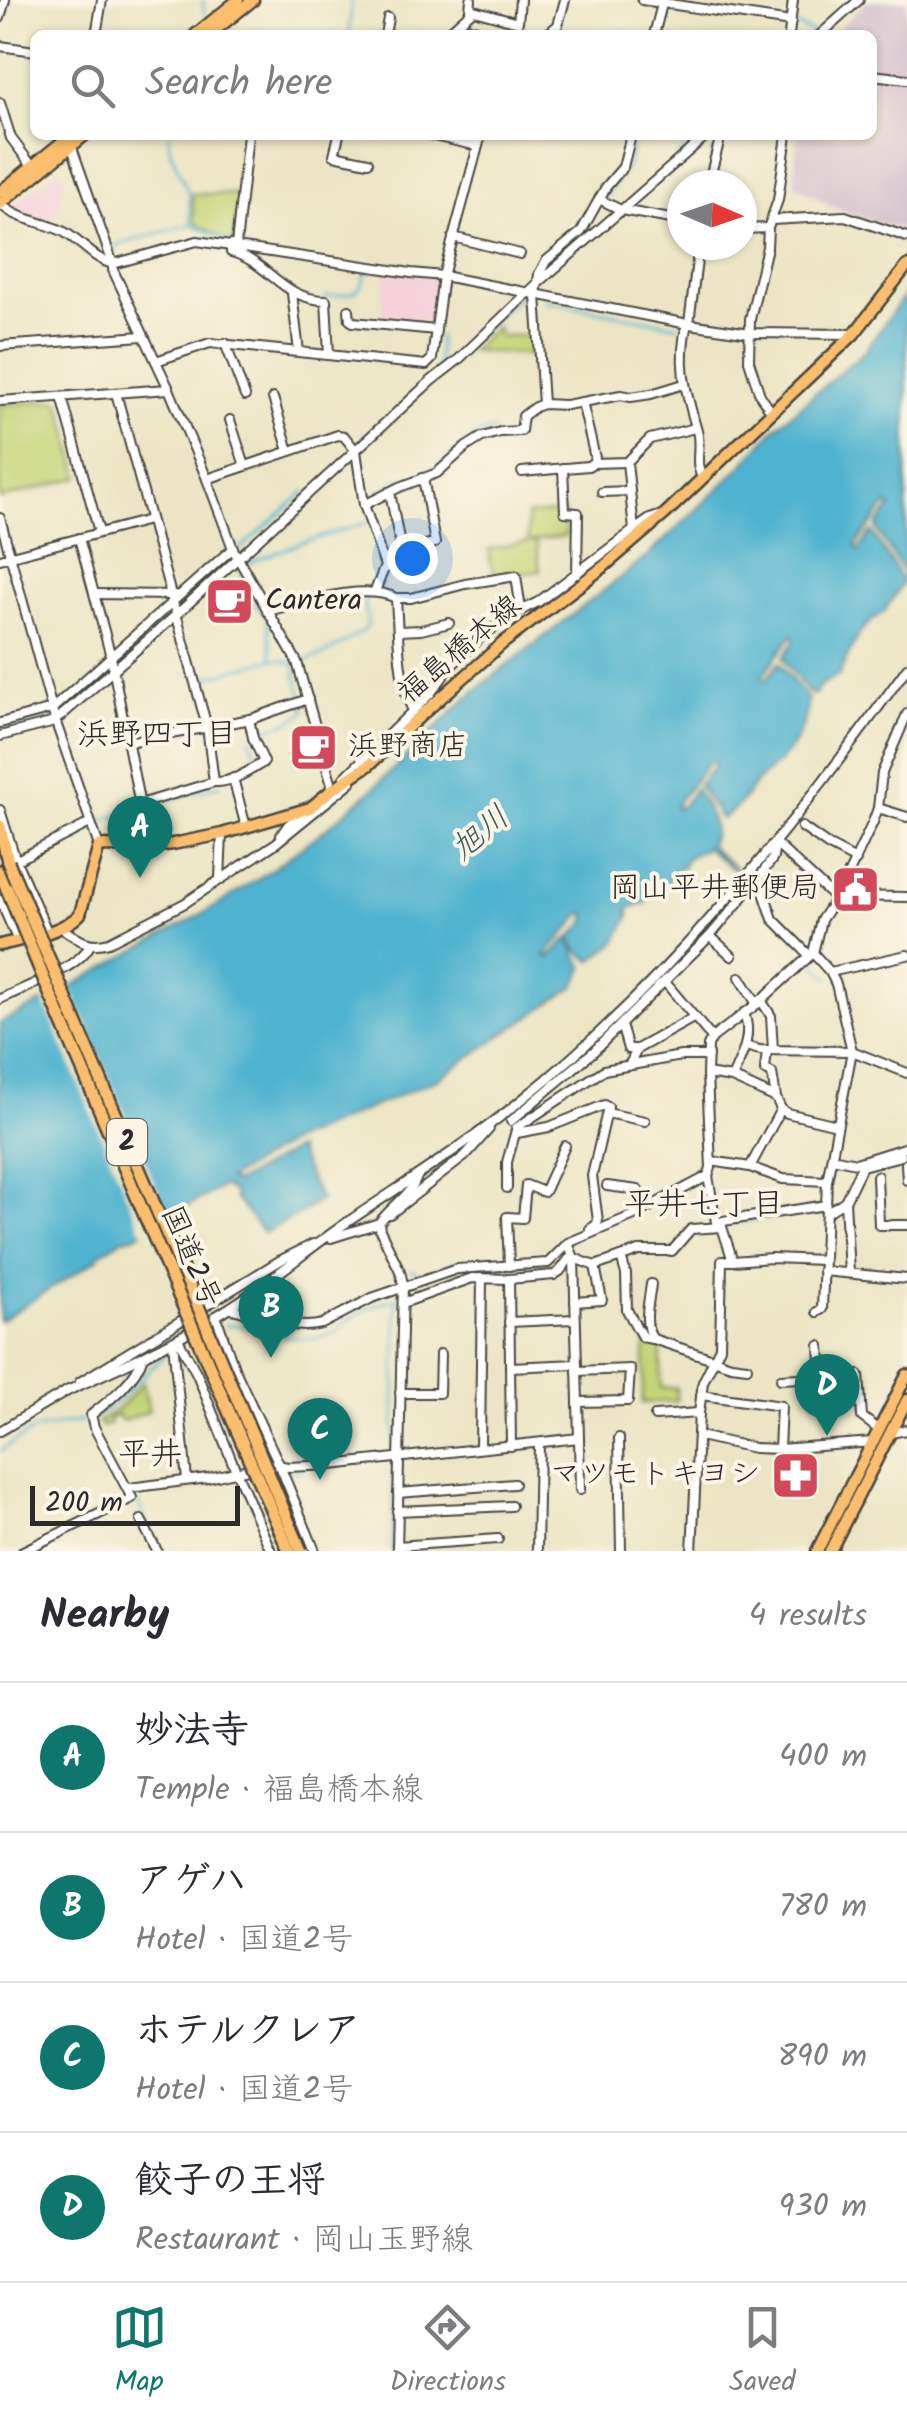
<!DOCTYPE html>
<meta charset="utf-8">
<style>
body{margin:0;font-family:Kalam,"Klee One",sans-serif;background:#f7f7f7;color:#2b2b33}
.compass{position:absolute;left:667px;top:170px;width:90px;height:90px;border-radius:50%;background:#fff;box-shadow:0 2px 8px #0004;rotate:92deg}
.scale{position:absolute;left:30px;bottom:25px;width:210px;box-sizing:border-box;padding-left:10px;border:5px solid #2b2b2b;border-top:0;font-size:28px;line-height:35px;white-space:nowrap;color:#2b2b2b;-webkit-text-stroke:8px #fcf5e5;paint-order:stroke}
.you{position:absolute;left:412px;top:558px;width:35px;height:35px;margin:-25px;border:8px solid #fff;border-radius:50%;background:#1a73e8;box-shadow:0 0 0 15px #1a73e833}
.badge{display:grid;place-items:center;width:65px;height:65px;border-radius:50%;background:#0f766e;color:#fff;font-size:32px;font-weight:700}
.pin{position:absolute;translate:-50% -82px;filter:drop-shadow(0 2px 5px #0008)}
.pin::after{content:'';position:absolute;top:52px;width:35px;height:30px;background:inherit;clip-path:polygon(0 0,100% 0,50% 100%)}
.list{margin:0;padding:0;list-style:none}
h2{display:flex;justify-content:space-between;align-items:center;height:130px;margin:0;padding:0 40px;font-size:42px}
h2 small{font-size:32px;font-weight:400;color:#7c7c81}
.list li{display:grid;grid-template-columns:65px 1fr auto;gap:30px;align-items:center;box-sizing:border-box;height:150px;padding:0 40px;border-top:2px solid #e1e1e2}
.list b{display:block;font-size:38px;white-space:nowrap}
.list p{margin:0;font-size:32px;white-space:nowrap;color:#7c7c81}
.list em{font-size:32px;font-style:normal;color:#7c7c81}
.icon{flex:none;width:55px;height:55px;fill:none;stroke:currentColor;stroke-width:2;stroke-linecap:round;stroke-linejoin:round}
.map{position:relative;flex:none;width:907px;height:1551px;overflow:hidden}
.search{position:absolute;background:#fff;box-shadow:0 2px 8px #0004;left:30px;right:30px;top:30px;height:110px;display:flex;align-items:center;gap:25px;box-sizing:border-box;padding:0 35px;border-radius:15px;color:#7c7c81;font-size:38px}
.sheet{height:730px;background:#fff}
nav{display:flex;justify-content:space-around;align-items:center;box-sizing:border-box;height:140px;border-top:2px solid #e1e1e2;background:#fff;font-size:28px;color:#7c7c81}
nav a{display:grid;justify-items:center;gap:5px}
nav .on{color:#0f766e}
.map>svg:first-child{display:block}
</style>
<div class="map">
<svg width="907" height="1551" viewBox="0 0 907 1551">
<rect width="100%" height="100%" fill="#fcf5e5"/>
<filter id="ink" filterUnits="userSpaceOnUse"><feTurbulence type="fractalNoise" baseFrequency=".01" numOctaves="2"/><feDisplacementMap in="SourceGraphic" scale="20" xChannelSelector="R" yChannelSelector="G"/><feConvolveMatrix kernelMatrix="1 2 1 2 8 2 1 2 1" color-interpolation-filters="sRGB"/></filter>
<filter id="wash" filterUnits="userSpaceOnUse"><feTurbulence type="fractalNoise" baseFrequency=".0048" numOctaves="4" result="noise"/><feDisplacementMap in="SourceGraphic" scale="40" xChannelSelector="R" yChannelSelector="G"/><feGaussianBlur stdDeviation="2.25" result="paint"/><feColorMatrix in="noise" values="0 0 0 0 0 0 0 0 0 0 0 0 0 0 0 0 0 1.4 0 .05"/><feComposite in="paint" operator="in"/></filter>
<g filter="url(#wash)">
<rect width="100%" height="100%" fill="#ebe5c5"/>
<g fill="#f5cfdb">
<polygon points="58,170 64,177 57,214 47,222 19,213 12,206"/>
<polygon points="386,272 439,278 434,322 381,314"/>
</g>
<polygon fill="#d1bdcc" points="869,0 907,0 907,230 884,225 831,206 794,184 797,135 872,135 872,35 839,35 840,27"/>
<g fill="#c3d476" stroke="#778050" stroke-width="2.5">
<polygon points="192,194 239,194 233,242 230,242 194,222"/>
<polygon points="496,327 498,328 498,336 534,335 534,355 470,351"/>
<polygon points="57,400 61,404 80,477 0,499 0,405"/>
<polygon points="564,512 566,536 530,541 537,543 540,571 496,577 490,562 489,549 528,542 527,515"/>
<polygon points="646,1341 661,1345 661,1388 676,1388 677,1401 642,1403"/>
<polygon points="143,1383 149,1411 122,1421 119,1415 109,1418 110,1424 101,1427 98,1422 117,1410"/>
</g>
<path fill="#50b3cf" stroke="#3e6f7d" stroke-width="2.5" d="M907 292 906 577 877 530V525L891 507 887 504 855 546 859 550 871 532 873 533 903 582 884 612 873 619 860 632 841 670V674L820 686 814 695 809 693 783 659 795 638 792 635 762 677 766 680 779 663 808 699C806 720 798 742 783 758 774 768 761 775 753 786 744 800 736 809 721 819L698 785 714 766 713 761 709 762 676 804V808L682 806 695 788C705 806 721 824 710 844L713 850 736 868 734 870 706 848 687 857 682 868H676L669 881 658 890 652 889 647 893 649 897 646 903 629 908V917L616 943 591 961 577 950 570 938 585 923 587 914 583 913 545 956 549 958 568 939 584 968 574 987 437 1079 291 1142 228 1179 235 1183 296 1149 320 1200 300 1214 264 1233 234 1198V1193L223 1186 134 1237 123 1239 98 1255 99 1258 0 1321V1023L47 1000 218 905 271 870 326 829 373 789 472 693 648 556 740 468 776 427 864 352Z"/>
<polygon fill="#ebe5c5" points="68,982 171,1222 144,1236 42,997"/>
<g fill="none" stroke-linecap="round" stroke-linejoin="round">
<g stroke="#50b3cf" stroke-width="2.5">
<polyline points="203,0 204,14"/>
<polyline points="664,8 692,12"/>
<polyline points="700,13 712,15"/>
<polyline points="795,25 816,34"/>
<polyline points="349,35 352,0"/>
<polyline points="168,135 170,150 189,194 191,224"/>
<polyline points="676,157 701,135"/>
<polyline points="710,164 714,148"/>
<polyline points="601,204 628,165 633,141"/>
<polyline points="103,257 117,245 191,224 228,241"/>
<path d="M325 297C348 293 360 298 366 272H370"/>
<polyline points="542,300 679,326"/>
<polyline points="438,368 439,336"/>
<polyline points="434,374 520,295"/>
<polyline points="525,423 531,414 540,408"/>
<polyline points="465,443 482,433 494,430"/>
<polyline points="367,499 398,481 420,475 438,466 456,451"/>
<polyline points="246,564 301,543 366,523"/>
<polyline points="237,566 254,605 267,616 272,658"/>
<polyline points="380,589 388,569"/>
<polyline points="177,605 306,491"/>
<polyline points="115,662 171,610"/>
<polyline points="302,662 327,653 366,629 368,623 364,599 366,596"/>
<polyline points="294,666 302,697"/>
<polyline points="197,680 273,659 283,660 294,664"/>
<polyline points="0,731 47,718 60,710 109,668"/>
<polyline points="255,733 291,721 305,712 304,705"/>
<polyline points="250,738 260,763"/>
<polyline points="97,822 220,785"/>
<polyline points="757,887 767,912"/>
<polyline points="813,961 829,978"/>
<polyline points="734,1223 822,1210"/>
<polyline points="554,1252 563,1240 572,1234 575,1236"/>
<polyline points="618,1254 639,1248"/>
<polyline points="512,1261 549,1258"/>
<polyline points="411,1270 422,1274 452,1263 504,1261"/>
<path d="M225 1325C260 1323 290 1346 325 1336 338 1333 346 1321 357 1314 370 1306 386 1301 401 1298"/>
<path d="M96 1416C123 1402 144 1371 170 1351"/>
<polyline points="0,1451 34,1430 89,1419"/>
<polyline points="394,1457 397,1300"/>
<polyline points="289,1471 303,1470"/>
<polyline points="218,1480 232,1478"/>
<polyline points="135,1497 148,1526"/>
<polyline points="392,1551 394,1461"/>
</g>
</g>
</g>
<g filter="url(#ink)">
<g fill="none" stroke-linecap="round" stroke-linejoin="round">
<defs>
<g id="minor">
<polyline points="471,0 470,9 518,22 520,0"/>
<polyline points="642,0 791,22"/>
<polyline points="0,18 5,0"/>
<polyline points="466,27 495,35"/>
<polyline points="96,35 102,0"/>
<polyline points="385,35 388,18"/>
<polyline points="445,35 473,10"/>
<polyline points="546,35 558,25 565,0"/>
<polyline points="654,35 663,0"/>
<polyline points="789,35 793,0"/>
<polyline points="820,35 859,0"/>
<polyline points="0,46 35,51"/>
<polyline points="872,75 907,79"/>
<polyline points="0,103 11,138 32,166"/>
<polyline points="339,135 334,155 368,162"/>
<polyline points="429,135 478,146 481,135"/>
<polyline points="70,142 113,264 113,270 169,389 207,479 234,551 297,662 333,789"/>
<polyline points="708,185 721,135"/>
<polyline points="599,199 621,210 682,221"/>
<path d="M0 203C16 221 46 221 66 233 82 243 95 260 113 264L197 241 411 273 443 276 683 323 750 333 854 334"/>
<polyline points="771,220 845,216 907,237"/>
<polyline points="742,229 768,228"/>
<polyline points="453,237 520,254"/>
<path d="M231 245V252C268 261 282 300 326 300L329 355"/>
<polyline points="236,245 248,135"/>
<polyline points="292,293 299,352"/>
<polyline points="349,310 350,320 353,322 436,330"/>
<path d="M687 323C677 365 686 392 697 431 702 447 693 464 703 478"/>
<polyline points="689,323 699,245"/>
<polyline points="225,343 245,396"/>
<polyline points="0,346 143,336"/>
<polyline points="156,361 210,343 426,365 432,359 443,276 478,146"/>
<polyline points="116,393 207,727 214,782 140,804"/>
<polyline points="62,397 99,532"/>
<polyline points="273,398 289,451"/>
<polyline points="0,401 169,389"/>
<polyline points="543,404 536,295 539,274 546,261 581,232 606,187 623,167 631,135"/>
<polyline points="772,413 760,395 749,361 750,319 767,247 768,228 778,200 787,135"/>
<polyline points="230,420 245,466"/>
<polyline points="627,462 634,530"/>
<polyline points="593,463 627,462 650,439 695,428"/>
<polyline points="563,468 565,512 578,513 577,574"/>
<polyline points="522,472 588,466 593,463 595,458 582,402"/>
<polyline points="207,479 338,435 344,436 356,451 364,505 385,566 375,591"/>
<polyline points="390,492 401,550 435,543 423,478"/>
<polyline points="602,492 630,491"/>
<polyline points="364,505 400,487 437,473 466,447 482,437 500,432 521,431 523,416 535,407 543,404 566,405 621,395 631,397 651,394 684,384"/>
<polyline points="0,518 55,720 99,846"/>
<polyline points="79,538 111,657 148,847"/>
<polyline points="0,559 149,520"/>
<polyline points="95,594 175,595"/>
<polyline points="396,598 411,598 465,584 516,576 521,610"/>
<path d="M267 611C302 603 364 582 396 598 398 628 398 685 413 710"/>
<polyline points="398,631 421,630 449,623"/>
<polyline points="0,723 52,709 233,548"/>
<polyline points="0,736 51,723 61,716 176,615 431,381 458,360 536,285 707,135"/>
<polyline points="128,742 251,719 308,699"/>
<polyline points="233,778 246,827"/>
<polyline points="344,778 430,694 450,667 483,635 514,614 538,602 634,530 650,519 662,515"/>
<path d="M214 782C232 783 249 771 264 762L253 738 249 719"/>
<polyline points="878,808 907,817"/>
<polyline points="0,810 16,861 47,931"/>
<polyline points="802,827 829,846 856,860"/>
<polyline points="281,835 288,825 307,811"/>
<polyline points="776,844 828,892 837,896 907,897"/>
<polyline points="13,862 90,823"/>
<polyline points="759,878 773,919 809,955"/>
<polyline points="220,879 222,834"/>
<polyline points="0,900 18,941"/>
<path d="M63 929C79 940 89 948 109 942L185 903 276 843 351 782"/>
<polyline points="710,936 732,956"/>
<polyline points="813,953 830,972 836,984 852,1051 827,1181 822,1309 817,1312"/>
<polyline points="830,972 907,955"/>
<polyline points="740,977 757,1004"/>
<polyline points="665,982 712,1038"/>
<path d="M0 999C25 987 78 969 90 945"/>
<polyline points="761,1000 771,1016 773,1050"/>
<polyline points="621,1025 628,1049 637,1049"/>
<polyline points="745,1046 760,1050 852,1051 907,1073"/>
<polyline points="767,1050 765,1070 772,1073 776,1098"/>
<polyline points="630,1064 637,1049 695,1017"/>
<polyline points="707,1074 732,1078 776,1098 781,1109 787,1113 837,1125"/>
<path d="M732 1078C741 1057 753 1037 744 1013"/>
<polyline points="607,1113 645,1121"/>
<polyline points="511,1121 593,1052 710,936 759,878 773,858 775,843"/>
<polyline points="516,1128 604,1070 681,1056 708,1056"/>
<polyline points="517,1133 549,1127 604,1105 608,1107 592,1176 598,1221 596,1225 590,1229"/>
<polyline points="832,1158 856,1163 907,1147"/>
<polyline points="711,1161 750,1167 783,1179 827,1181"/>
<polyline points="906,1164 907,1180"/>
<polyline points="750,1167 781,1109"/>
<polyline points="877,1176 879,1225 907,1225"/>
<polyline points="607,1186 638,1190 637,1213"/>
<polyline points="507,1188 507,1162 516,1130"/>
<polyline points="845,1201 849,1273"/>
<polyline points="826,1213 845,1201 862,1166 901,1156"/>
<polyline points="390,1214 465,1156 489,1129"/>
<polyline points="717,1222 826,1205"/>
<polyline points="331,1238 379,1223"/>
<polyline points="621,1257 626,1274 627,1310 642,1337 652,1339"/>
<polyline points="733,1261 771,1258 823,1260"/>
<polyline points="509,1266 507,1217 523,1218 526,1185 544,1192 565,1146"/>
<polyline points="823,1271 907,1279"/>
<polyline points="509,1279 511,1446"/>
<path d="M651 1284C649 1302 642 1324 653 1339L731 1365 747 1367"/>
<polyline points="575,1302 602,1300 595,1266"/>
<polyline points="403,1303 472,1278 509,1279 554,1275 560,1271 569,1259 574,1258 595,1266 639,1251 672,1251 691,1229 722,1227"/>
<path d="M231 1307 236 1310C262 1317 296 1331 322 1324L372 1298 457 1269 548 1263 568 1243 634 1215 708 1176"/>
<polyline points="216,1316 235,1370 280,1466 315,1551"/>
<polyline points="509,1322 575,1319"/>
<polyline points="178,1339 197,1374 236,1471 271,1551"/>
<polyline points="173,1342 187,1480"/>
<polyline points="820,1346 822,1378"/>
<polyline points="510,1367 577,1364"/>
<polyline points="577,1371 630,1369 628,1401 578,1402"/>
<polyline points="781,1379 859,1375 862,1417 878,1429"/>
<polyline points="80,1382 281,1260 313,1244"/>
<path d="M67 1391C123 1366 178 1341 229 1308 272 1281 310 1247 352 1219 408 1181 466 1145 519 1102 672 980 793 826 907 668"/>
<polyline points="400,1393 439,1393 440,1354"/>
<polyline points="701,1395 781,1406 779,1449"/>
<polyline points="655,1416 699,1413"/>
<polyline points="0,1431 69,1390"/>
<polyline points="890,1433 907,1430"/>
<polyline points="699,1436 754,1448 779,1449 873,1442"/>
<polyline points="579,1438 580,1490"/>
<polyline points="619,1438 621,1551"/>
<polyline points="480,1448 482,1278"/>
<polyline points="129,1488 208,1478 271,1464 288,1467 331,1465 579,1438 574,1258 568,1243"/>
<polyline points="398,1493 514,1484"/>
<polyline points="397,1511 511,1506"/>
<polyline points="141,1520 157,1551"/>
<polyline points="397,1546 498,1539"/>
<path d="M23 1551 132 1498 94 1427 91 1415C110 1400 136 1380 143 1356"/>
<path d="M397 1551 403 1284 400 1271 380 1230 379 1223C390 1207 411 1196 417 1177"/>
<polyline points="537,1551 539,1443"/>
<polyline points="692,1551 699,1413 703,1382 720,1347 722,1261 733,1261 722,1227 716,1222 708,1176 711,1168 707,1074 708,1046 712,1038 757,1004 813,953 821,920 840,892 873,822 878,808 882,773 907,714"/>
</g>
<g id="major">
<polyline points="195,35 238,0"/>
<polyline points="209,35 253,0"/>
<polyline points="0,192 71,135"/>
<polyline points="0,204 85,135"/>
<path d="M0 945C24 939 64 932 80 914L99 846 148 847 173 844 222 834 310 808 333 789 369 765 418 718 503 643 602 568 666 513 854 334 907 266"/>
<polyline points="817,1551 907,1375"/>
<polyline points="830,1551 907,1400"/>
</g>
<g id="highway">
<polyline points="0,826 8,862"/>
<polyline points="0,871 7,889"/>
<polyline points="57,978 198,1306"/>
<polyline points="46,984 186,1312"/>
</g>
</defs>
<use href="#minor" stroke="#484742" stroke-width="12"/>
<use href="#major" stroke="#484742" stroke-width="15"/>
<use href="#highway" stroke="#484742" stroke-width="16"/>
<use href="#minor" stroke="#fff" stroke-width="8"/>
<use href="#major" stroke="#fabe6e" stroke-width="10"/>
<use href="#highway" stroke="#fabe6e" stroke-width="11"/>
<defs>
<g id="highway-bridge">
<polyline points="8,862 57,978"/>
<polyline points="7,889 46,984"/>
<polyline points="198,1306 301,1551"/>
<polyline points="186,1312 289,1551"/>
</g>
</defs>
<use href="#highway-bridge" stroke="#484742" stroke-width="16" stroke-linecap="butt"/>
<use href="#highway-bridge" stroke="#fabe6e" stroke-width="11"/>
</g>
</g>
<defs>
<symbol id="cafe-square" viewBox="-11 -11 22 22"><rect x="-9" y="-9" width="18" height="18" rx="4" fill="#d1495b" stroke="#fcf5e5"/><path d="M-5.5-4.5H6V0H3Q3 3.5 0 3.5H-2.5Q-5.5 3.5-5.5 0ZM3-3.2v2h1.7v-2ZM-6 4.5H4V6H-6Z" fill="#fff"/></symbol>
<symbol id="civic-square" viewBox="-11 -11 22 22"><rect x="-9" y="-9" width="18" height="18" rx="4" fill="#d1495b" stroke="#fcf5e5"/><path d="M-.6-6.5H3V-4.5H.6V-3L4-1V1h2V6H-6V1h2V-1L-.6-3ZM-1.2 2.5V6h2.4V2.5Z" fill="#fff"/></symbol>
<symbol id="pharmacy-square" viewBox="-11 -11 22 22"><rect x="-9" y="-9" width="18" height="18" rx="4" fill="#d1495b" stroke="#fcf5e5"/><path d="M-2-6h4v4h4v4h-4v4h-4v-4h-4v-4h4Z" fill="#fff"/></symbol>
</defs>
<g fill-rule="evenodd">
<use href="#cafe-square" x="202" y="574" width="55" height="55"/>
<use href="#cafe-square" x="286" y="720" width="55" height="55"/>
<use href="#civic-square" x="828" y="862" width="55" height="55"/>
<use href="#pharmacy-square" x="768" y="1448" width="55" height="55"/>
</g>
<g text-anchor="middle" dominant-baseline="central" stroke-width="8" stroke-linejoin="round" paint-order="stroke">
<rect fill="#fcf5e5" stroke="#6a6863" stroke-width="2.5" x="107" y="1119" width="40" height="46" rx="8"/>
<g font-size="28" font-weight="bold" fill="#2b2b2b">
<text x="127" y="1142">2</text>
</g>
<g font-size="30" fill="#2b2b2b" stroke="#fcf5e5" text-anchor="start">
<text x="265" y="601">Cantera</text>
<text x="348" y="747">浜野商店</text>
<text x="820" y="889" text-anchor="end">岡山平井郵便局</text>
<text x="760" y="1475" text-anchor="end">マツモトキヨシ</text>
</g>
<g font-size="30" fill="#2b2b2b" stroke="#fcf5e5">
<text transform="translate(460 650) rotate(-40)">福島橋本線</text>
<text transform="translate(190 1257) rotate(67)">国道2号</text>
</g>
<g font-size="32" fill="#2b2b2b" stroke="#fcf5e5">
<text x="157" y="735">浜野四丁目</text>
<text x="704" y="1205">平井七丁目</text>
<text x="150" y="1455">平井</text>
</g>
<g font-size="32" font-style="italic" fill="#385b64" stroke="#fcf5e5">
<text transform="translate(481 834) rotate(-40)">旭川</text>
</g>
</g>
</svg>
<svg class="compass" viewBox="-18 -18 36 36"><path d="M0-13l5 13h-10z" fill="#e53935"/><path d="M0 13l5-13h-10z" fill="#7c7c81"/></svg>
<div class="scale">200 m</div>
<div class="you"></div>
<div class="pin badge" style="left:140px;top:878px">A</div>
<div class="pin badge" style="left:271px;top:1358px">B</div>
<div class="pin badge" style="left:320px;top:1480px">C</div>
<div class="pin badge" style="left:827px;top:1436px">D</div>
<div class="search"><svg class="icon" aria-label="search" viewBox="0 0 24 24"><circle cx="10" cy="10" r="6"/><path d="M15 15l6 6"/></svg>Search here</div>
</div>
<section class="sheet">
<h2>Nearby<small>4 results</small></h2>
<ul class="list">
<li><span class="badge">A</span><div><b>妙法寺</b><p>Temple · 福島橋本線</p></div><em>400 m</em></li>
<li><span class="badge">B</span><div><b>アゲハ</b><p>Hotel · 国道2号</p></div><em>780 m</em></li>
<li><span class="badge">C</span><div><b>ホテルクレア</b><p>Hotel · 国道2号</p></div><em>890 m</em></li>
<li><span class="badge">D</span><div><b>餃子の王将</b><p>Restaurant · 岡山玉野線</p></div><em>930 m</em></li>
</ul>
</section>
<nav>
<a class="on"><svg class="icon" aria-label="map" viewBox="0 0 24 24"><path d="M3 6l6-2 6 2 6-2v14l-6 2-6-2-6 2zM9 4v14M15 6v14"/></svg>Map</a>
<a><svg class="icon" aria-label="directions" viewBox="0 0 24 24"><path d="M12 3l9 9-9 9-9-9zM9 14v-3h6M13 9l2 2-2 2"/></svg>Directions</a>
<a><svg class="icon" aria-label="saved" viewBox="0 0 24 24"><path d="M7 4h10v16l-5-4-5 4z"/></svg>Saved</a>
</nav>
